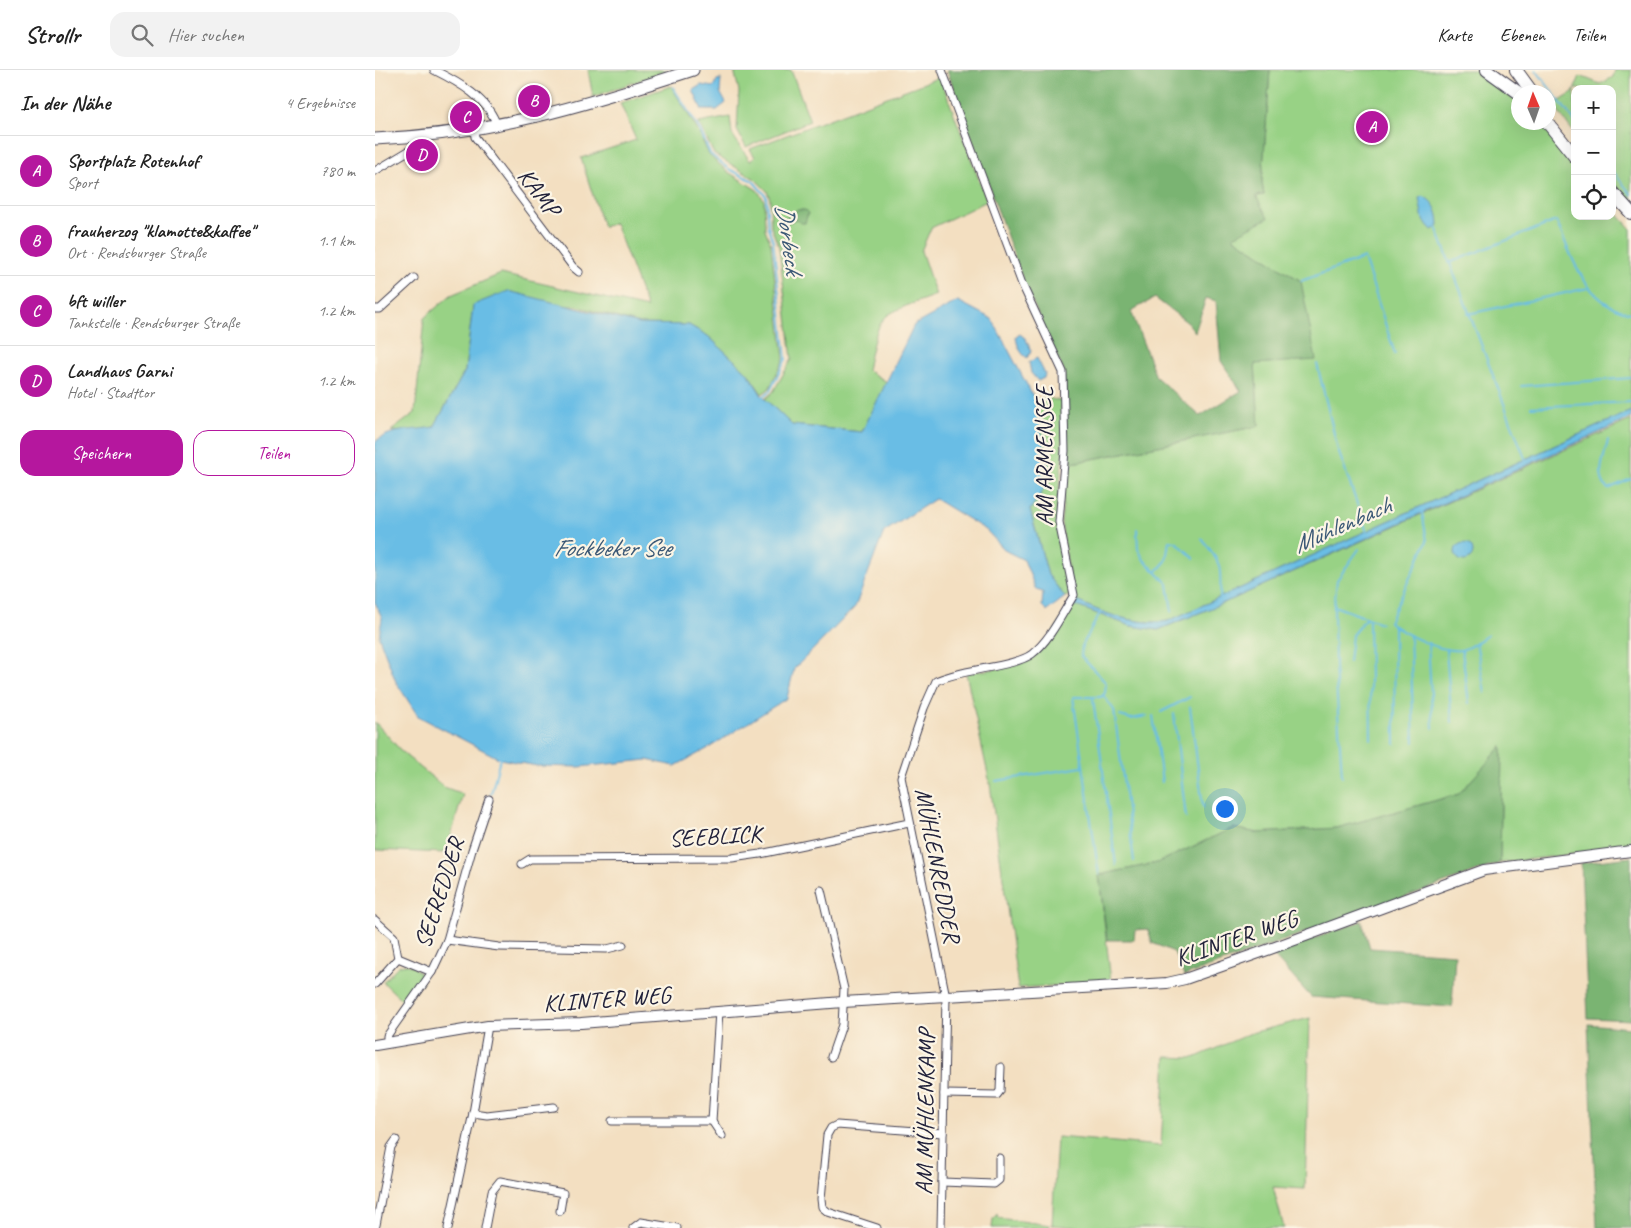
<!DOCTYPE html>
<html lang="de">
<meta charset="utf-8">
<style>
body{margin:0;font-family:Caveat,sans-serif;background:#f2f2f2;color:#222}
.controls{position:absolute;right:15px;top:15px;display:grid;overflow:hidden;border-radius:10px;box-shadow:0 5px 20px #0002}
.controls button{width:45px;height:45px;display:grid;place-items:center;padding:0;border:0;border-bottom:1px solid #e0e0e0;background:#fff;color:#222;font:25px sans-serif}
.compass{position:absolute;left:1136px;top:15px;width:45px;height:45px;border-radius:50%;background:#fff;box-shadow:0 5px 20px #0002;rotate:358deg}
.you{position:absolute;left:849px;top:738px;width:18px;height:18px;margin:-12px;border:4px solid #fff;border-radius:50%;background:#1a73e8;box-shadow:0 0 0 8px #1a73e833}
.badge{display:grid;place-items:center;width:32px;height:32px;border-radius:50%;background:#b5179e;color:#fff;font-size:16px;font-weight:700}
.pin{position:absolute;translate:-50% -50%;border:2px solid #fff;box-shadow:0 1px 5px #0006}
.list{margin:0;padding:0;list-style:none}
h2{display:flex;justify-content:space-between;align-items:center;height:65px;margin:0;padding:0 20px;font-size:21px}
h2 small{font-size:16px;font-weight:400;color:#767676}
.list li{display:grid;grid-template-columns:32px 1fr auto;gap:15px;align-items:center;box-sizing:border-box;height:70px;padding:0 20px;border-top:1px solid #e0e0e0}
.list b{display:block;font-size:19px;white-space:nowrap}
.list p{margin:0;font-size:16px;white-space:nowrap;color:#767676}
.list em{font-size:16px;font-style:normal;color:#767676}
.actions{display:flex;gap:10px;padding:15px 20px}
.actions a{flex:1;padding:11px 0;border:1px solid #b5179e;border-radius:15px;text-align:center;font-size:18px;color:#b5179e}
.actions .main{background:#b5179e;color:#fff}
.icon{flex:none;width:28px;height:28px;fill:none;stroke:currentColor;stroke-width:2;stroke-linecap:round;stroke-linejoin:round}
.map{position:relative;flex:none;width:1256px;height:1158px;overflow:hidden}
header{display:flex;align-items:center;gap:30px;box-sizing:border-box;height:70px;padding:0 25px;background:#fff;border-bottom:1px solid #e0e0e0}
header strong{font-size:24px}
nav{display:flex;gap:28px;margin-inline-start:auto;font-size:18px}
.search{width:350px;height:45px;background:#f2f2f2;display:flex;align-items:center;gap:12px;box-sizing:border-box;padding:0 18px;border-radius:15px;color:#767676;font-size:19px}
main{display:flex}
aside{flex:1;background:#fff}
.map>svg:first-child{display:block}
</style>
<header>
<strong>Strollr</strong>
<div class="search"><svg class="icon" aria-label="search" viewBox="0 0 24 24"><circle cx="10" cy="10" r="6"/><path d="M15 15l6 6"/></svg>Hier suchen</div>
<nav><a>Karte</a><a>Ebenen</a><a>Teilen</a></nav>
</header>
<main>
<aside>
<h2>In der Nähe<small>4 Ergebnisse</small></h2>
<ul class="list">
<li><span class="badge">A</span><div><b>Sportplatz Rotenhof</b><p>Sport</p></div><em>780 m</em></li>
<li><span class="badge">B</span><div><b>frauherzog &quot;klamotte&amp;kaffee&quot;</b><p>Ort · Rendsburger Straße</p></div><em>1.1 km</em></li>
<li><span class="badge">C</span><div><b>bft willer</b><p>Tankstelle · Rendsburger Straße</p></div><em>1.2 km</em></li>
<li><span class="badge">D</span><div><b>Landhaus Garni</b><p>Hotel · Stadttor</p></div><em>1.2 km</em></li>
</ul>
<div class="actions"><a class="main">Speichern</a><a>Teilen</a></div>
</aside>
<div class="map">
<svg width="1256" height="1158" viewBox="0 0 1256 1158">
<rect width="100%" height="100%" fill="#fcf5e5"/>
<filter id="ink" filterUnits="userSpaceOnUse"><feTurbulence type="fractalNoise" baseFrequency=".02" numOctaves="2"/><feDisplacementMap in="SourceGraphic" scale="10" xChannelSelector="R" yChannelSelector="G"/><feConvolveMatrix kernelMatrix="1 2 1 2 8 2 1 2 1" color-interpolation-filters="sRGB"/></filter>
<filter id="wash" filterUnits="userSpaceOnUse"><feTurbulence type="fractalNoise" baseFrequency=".0096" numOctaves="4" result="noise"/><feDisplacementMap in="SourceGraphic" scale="20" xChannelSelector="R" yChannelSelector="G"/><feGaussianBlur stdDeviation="1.12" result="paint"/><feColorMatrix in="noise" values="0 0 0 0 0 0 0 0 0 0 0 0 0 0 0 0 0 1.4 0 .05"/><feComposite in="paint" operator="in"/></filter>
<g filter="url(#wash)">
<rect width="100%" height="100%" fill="#f3dfc1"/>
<g fill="#98d285" stroke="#5d7a60">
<polygon points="213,0 291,0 291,1 218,27"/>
<polygon points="359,0 416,0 435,51 371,77 362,60 364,21"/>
<path d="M895 0H1108L1143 27 1144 52 1168 53 1200 95V146H1237V138L1256 159V341L793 551C761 556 726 543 698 529L686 452 692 394 884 356 880 294 926 211 857 167 881 126 889 125 887 113Z"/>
<polygon points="1240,0 1256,0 1256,135 1237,113 1237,19 1200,19 1200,64 1178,35 1198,23 1205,6 1225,14 1238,7"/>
<path d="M565 7 612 131 556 158 546 181 561 225C546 231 527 236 513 245 500 254 495 286 492 300L512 312 487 362 417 355 390 329 398 322 417 289 404 177 396 157 395 129 392 121 380 109 339 84 324 53 355 47 357 64 375 91 380 87 375 79Z"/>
<polygon points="296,16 322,59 334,85 353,102 382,120 389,130 390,159 396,175 409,289 394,319 387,324 372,302 333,266 314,255 265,254 201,236 98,236 90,301 59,357 35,362 16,361 40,343 49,248 76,225 126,204 272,238 240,153 228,157 206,88 261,70 245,33"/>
<polygon points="672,328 686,331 688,381 681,452 698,524 690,527 673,505 655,440 676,408 660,330"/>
<path d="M1256 350V777L1125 793 1127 677 1084 724 962 758 883 763 858 758 782 793 724 805 736 912 643 918 615 714 591 603C608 600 644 598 658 587 674 574 684 551 696 534L756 556 783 560 858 529Z"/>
<polygon points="0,652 29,684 69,717 88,724 71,783 0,780"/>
<polygon points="29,894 37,896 48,906 47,912 30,933 8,912 23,896"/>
<polygon points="935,948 930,1119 898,1117 909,1158 710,1158 677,1155 682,1067 786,1076 791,987 819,988 876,963"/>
<polygon points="622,1144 623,1148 675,1155 674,1158 617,1158 618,1149"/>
</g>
<g fill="#7ab472" stroke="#4e6b56" fill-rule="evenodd">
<path d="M572 0H895L887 113 889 125 881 126 893 148 857 167 926 211 941 290 880 294 884 356 692 394 689 302 649 213ZM780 228 813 253 820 262 831 228 841 231 846 291 866 321 825 346 781 307 756 241Z"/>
<polygon points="422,140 430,140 433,143 430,153 426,153 420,149 415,152 410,152 410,148"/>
<polygon points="1127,676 1125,793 809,906 799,882 777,873 773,859 760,860 759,870 732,870 724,805 782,793 858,758 883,763 962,758 1084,724"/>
<polygon points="1256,787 1256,950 1213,948 1206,793"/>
<polygon points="987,851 995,878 1080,884 1077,937 936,927 897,884"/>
<polygon points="1213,954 1256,958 1256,1158 1222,1158"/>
</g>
<g fill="#69bde5" stroke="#467090">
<polygon points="346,9 345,22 351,33 342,40 327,40 318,20 326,15 339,17 342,10"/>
<path d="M1048 126C1060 132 1064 143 1064 156L1057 160 1048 150 1044 128Z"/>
<path d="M133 221 265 254 314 255 333 266 372 302 388 327 417 355 487 362 539 255 583 231 617 249 660 330 676 408 655 440 673 505 690 527 672 541 667 536 668 522 661 520 649 490 631 481 611 460 560 429 509 462 480 537 419 599 412 628 332 679 300 696 272 690 204 697 162 696 125 689 43 646 21 612 4 567 7 548 0 532V372C16 358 38 361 59 357L90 301 98 235Z"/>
<path d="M645 264 651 269 656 281 652 288C645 283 642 275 641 267Z"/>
<polygon points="662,288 670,304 669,308 663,311 656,303 654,292"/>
<path d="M1256 341V348L858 529 783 560 756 556 696 534 698 529C726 543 762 556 793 551Z"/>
<circle cx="1089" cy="482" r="9"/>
</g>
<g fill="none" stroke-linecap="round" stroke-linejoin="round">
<g stroke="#69bde5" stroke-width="2">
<polyline points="1161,0 1200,52"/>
<polyline points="298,17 325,60 335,84 354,99 378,111 391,126 393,157 398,172 411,289 395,321 388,327"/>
<polyline points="1237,100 1256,124"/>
<polyline points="1061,157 1151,391"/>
<path d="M1074 193 1181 151C1199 190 1210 234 1256 243"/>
<polyline points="926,211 989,188 1020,284"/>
<polyline points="1093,244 1213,218"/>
<polyline points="942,294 963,380 992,462"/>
<polyline points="1146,316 1256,308"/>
<polyline points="1156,337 1256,332"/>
<path d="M1233 370C1230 388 1219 405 1233 419L1256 409"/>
<path d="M1047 442 1052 471 1014 552C1029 564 1066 583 1086 580 1094 579 1106 569 1113 565"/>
<polyline points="762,459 763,479 769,490 793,514 797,542"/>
<path d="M827 469C848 495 846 497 845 530"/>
<polyline points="782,501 791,491 794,471 801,472 819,488"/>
<polyline points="959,536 1006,553"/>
<polyline points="994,550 996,669"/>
<polyline points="1019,556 1020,674"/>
<polyline points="1035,565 1039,672"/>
<polyline points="1101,572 1110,623"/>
<polyline points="1053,573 1058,658"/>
<polyline points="1071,580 1077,652"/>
<polyline points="1087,581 1094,633"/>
<polyline points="974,592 977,565 991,548"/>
<polyline points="728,625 739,640 759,791"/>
<polyline points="718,629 741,795"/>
<polyline points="815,637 828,737"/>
<polyline points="786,642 815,627"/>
<polyline points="799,644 811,748"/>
<polyline points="745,646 756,649 772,646"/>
<polyline points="778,646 787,712"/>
<polyline points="967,706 960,596 959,536 962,510 984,479"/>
<polyline points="621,711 707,697"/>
<polyline points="116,724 125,689"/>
<polyline points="724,805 698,627 726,627 730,623 731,613 706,586 707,576 725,543"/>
</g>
</g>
</g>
<g filter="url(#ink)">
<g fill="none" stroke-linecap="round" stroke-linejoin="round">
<defs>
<g id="street">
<path d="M59 0C83 12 114 29 122 56"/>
<polyline points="99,60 100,67 198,197 204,202"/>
<polyline points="0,101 40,77"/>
<polyline points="0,239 5,239 39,208"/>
<polyline points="147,794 155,789 357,788 385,784 534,753"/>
<polyline points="446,820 469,919 467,955 456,987"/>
<polyline points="0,850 19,867 23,888 0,914"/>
<polyline points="72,870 124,877 232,879 248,875"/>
<polyline points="23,888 57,902"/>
<polyline points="12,974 12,966 57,902 72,870 97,780 114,729"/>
<polyline points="569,1024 622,1025 625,1021 626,997"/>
<polyline points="98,1043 112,1045 179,1037"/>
<polyline points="237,1051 337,1051 344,941"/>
<polyline points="337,1051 347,1066"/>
<polyline points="567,1112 619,1114 624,1110 624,1088"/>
<polyline points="1,1155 16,1077 21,1070"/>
<polyline points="73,1158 98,1043 113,956"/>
<polyline points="110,1158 117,1121 125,1111 188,1123 185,1141"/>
<polyline points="258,1158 266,1152 302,1158"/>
<polyline points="502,1158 453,1142 447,1137 446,1129 452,1065 456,1058 462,1055 568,1063"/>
<path d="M566 1158 571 927 526 707 549 638 561 611C586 599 640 597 657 584 675 570 687 544 699 525L684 452 690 381 688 302 647 214 567 0"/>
</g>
<polyline id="secondary" points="0,975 113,956 206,953 468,932 792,913 810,909 895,879 1109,800 1256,781"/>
<path id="primary" d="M0 69C117 64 208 36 318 0"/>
<g id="highway">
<polyline points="1112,0 1144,23"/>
<polyline points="1141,0 1157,22"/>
<polyline points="1172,52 1200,87"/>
<polyline points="1237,122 1256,143"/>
</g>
</defs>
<use href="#street" stroke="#413e4f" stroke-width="9"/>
<use href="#secondary" stroke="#413e4f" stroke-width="12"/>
<use href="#primary" stroke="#413e4f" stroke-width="13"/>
<use href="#highway" stroke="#413e4f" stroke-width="14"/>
<use href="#street" stroke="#fff" stroke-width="7"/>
<use href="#secondary" stroke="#fff" stroke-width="10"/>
<use href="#primary" stroke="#fff" stroke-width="11"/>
<use href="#highway" stroke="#fff" stroke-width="12"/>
</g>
</g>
<g text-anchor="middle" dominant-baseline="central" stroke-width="4.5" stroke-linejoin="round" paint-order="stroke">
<g font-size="24" fill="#22223b" stroke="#fcf5e5">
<text transform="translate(164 122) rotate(53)">KAMP</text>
<text transform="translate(669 386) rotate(-90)">AM ARMENSEE</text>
<text transform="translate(340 766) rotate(-3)">SEEBLICK</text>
<text transform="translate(563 795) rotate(79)">MÜHLENREDDER</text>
<text transform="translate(64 823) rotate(-72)">SEEREDDER</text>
<text transform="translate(861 868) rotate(-19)">KLINTER WEG</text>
<text transform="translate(232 929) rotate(-4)">KLINTER WEG</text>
<text transform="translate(550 1042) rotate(-89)">AM MÜHLENKAMP</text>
</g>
<g font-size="25" font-style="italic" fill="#3b5876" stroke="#fcf5e5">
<text transform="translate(414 169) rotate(82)">Dorbeck</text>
<text transform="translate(967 455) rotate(-24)">Mühlenbach</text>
<text x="237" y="478">Fockbeker See</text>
</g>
</g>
</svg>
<div class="controls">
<button>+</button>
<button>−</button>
<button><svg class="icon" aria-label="locate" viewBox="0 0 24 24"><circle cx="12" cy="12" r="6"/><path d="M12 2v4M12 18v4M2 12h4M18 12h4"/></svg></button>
</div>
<svg class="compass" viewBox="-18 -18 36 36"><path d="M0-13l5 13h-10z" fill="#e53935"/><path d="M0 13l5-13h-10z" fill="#767676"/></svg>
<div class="you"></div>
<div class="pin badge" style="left:997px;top:57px">A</div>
<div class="pin badge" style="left:159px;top:31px">B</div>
<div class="pin badge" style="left:91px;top:47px">C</div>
<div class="pin badge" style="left:47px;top:85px">D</div>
</div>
</main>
